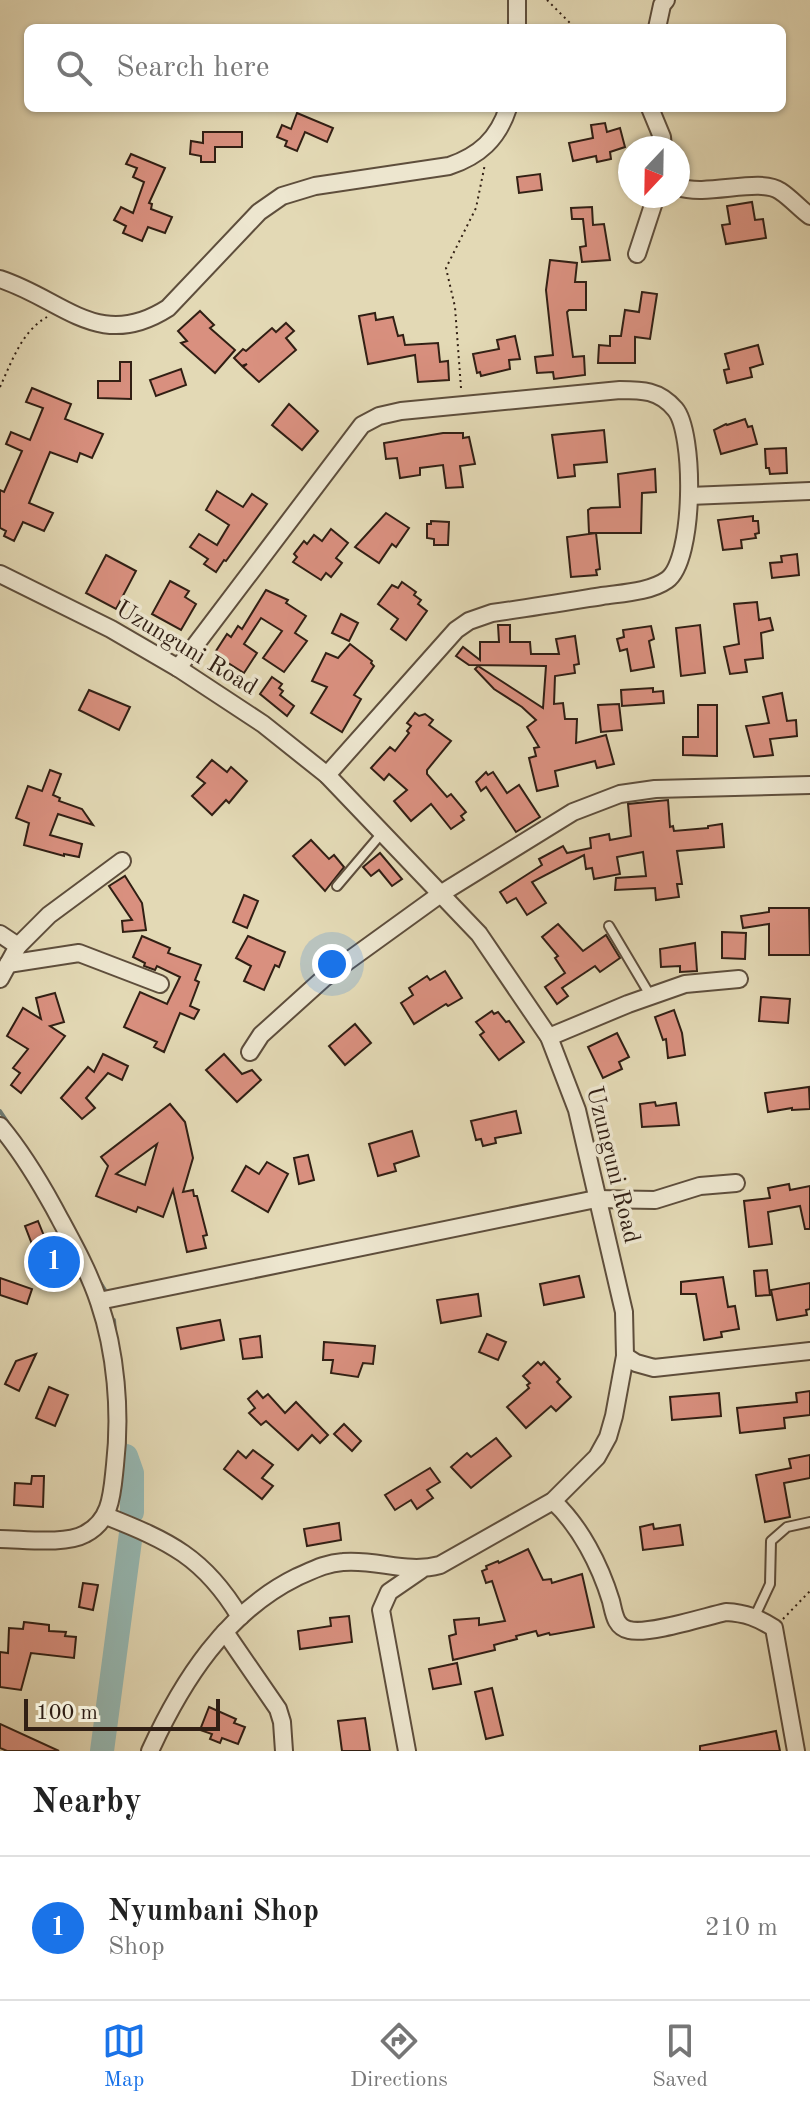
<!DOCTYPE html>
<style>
body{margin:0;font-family:"Old Standard TT",serif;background:#f6f6f6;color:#222}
.compass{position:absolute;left:618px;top:136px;width:72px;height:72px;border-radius:50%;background:#fff;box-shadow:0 2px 6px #0004;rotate:202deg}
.scale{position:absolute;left:24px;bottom:20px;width:196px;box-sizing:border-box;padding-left:8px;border:4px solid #311f14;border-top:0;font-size:22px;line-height:28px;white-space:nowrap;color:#311f14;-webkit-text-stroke:6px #ede6cf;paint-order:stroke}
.you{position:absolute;left:332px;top:964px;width:28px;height:28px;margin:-20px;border:6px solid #fff;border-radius:50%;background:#1a73e8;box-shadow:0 0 0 12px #1a73e833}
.badge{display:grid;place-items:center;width:52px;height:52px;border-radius:50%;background:#1a73e8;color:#fff;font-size:26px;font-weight:700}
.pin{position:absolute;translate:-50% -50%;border:4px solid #fff;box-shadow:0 2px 8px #0006}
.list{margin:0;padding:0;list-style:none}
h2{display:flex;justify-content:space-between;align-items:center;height:104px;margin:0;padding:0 32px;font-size:34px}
h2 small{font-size:26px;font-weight:400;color:#767676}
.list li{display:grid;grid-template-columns:52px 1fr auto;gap:24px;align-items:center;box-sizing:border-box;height:144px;padding:0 32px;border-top:2px solid #e0e0e0}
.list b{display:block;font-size:30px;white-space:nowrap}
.list p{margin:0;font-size:26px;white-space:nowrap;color:#767676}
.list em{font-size:26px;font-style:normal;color:#767676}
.icon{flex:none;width:44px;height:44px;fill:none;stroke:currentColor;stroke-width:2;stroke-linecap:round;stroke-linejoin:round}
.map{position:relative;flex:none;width:810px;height:1751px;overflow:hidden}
.search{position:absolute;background:#fff;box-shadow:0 2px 6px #0004;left:24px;right:24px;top:24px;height:88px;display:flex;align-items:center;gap:20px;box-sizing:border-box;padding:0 28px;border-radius:12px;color:#767676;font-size:30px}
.sheet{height:248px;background:#fff}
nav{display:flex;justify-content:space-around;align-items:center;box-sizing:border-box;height:112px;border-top:2px solid #e0e0e0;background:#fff;font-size:22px;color:#767676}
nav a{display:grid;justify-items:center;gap:4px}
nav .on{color:#1a73e8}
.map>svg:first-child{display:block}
</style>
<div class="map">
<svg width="810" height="1751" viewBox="0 0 810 1751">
<rect width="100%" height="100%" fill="#e3d9b5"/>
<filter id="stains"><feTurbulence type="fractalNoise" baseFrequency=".0025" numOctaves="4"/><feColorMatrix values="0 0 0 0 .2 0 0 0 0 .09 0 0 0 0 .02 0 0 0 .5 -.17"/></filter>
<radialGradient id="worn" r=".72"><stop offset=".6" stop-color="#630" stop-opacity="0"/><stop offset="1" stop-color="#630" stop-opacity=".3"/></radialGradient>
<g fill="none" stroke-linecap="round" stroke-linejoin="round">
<g stroke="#6e7b74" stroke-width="4">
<polyline points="0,1111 10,1126"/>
<polyline points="98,1279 105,1290"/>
<polyline points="114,1320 115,1333"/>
<polyline points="124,1438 126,1456"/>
</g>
<g stroke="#96b9b4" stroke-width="24">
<polyline points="126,1456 132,1473 132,1512"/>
<polyline points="102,1751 131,1533"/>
</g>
</g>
<g fill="#d9907f" stroke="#311f14" stroke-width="2" fill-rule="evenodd">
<polygon points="297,113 333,128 327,142 305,132 297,151 285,146 287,141 277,137 282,125 291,129"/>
<polygon points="605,123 607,132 620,128 625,147 610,152 611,159 597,162 596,156 573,161 569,143 593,138 591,125"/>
<polygon points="203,132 242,132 242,147 215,147 215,162 201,162 201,156 190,154 191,141 203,143"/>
<polygon points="131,154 165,168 149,203 152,204 151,209 172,217 165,233 148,227 142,241 123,233 126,226 114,220 121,207 133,213 144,182 133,177 137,168 126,164"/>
<polygon points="540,174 542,190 519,193 517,177"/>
<polygon points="752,202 755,220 763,219 766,238 726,244 722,225 730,224 727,206"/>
<polygon points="592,207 593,225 604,224 610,260 582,262 580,247 586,246 583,219 572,219 571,208"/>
<polygon points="550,260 577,263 575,282 586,282 586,310 569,310 567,312 573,357 584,356 585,375 554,379 553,372 537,373 535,357 553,355 546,290"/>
<polygon points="642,292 657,294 650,339 635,337 635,363 598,363 599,345 610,346 610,336 621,336 625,310 639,312"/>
<polygon points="200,311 214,325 210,328 235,350 215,373 181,343 187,341 178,331"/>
<polygon points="375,313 376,320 393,317 398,336 403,335 405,345 438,343 440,362 448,361 449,380 418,382 415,355 368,364 359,316"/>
<polygon points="286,323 294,331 286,338 296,350 259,382 243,367 247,364 242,366 234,358 243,349 246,351 272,328 276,332"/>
<polygon points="515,336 520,359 509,360 510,369 481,376 480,372 477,373 473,354 499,349 497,340"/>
<polygon points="758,345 763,364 750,368 752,377 727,383 724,370 729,369 725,354"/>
<polygon points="120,362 131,362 131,399 98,398 98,381 120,381"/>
<polygon points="181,369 186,385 156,396 150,380"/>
<polygon points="32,388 71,404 65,419 103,434 92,458 80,453 77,462 50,452 29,503 53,513 44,531 23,522 14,541 4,536 6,531 0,528 0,490 4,492 22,451 6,444 11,432 30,440 43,408 26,402"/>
<polygon points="289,404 318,431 302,450 272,425"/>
<polygon points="745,419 748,427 752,426 757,444 721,454 714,430 726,424 727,425"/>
<polygon points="604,430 607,462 574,465 575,476 558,478 552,435"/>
<polygon points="443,433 463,433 463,438 469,437 475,464 460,466 463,487 446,488 443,465 420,468 420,475 400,478 397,458 386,459 384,443"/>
<polygon points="786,448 787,473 770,474 769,468 766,468 765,449"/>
<polygon points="655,469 656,492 642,493 641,533 596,533 600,569 596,570 597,575 571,577 567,537 596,533 589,533 588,510 591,508 620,507 618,474"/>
<polygon points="217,491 243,507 252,494 267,504 226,561 224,560 216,572 204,564 208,559 190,547 199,534 217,545 229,525 206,510"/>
<polygon points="386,513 409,528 396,547 392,544 379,563 355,547"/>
<polygon points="753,516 753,521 758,521 759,533 755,534 756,538 741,540 742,548 723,550 718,520"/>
<polygon points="431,521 449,522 448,545 434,545 434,539 427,538 427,524 431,524"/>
<polygon points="331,529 348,543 336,558 342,563 331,577 326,573 321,580 293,562 297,557 294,554 304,541 307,544 314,535 322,541"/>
<polygon points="797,554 799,575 772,578 770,563 782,562 781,556"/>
<polygon points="106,555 136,571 116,609 86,593"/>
<polygon points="170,581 189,591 185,597 196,604 181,630 152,614"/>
<polygon points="402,582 416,592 414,595 421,600 418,604 427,611 406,640 391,629 398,619 378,604 392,585 398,588"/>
<polygon points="266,590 288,600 286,603 306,616 295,633 307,641 284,672 263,658 282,631 261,618 244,644 257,653 244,673 214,654 227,634 231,637 238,626 242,629"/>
<polygon points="757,602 759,620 770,618 773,630 761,633 763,658 745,660 747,672 730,674 724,647 739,644 734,604"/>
<polygon points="341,614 358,623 349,641 332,633"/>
<polygon points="498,625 510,625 510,642 530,642 531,654 559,654 556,639 575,636 579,664 574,665 575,673 555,676 554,704 563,703 565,719 577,719 576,743 606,735 614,764 597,768 595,761 555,771 558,786 537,791 529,758 536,756 534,748 539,747 527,727 536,720 522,707 494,689 475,669 478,666 543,708 546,666 469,665 456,656 463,647 480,660 480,642 499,642"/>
<polygon points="700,625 705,673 681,676 676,628"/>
<polygon points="651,626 654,639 649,641 654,667 631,671 627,649 620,651 617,639 624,637 623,630"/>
<polygon points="350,644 372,661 371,663 374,666 354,695 361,699 342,732 311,713 327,687 312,681 326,653 338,658"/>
<polygon points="272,677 282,684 279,688 283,691 280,695 294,706 287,716 260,694"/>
<polygon points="653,688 653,692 663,691 664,703 622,706 621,690"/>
<polygon points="89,690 130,707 119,730 79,710"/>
<polygon points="782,693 787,721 796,720 797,736 770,739 773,755 754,757 746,726 769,723 763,697"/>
<polygon points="619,704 622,730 601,732 598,705"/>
<polygon points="698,705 717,705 717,756 683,755 683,737 698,737"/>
<polygon points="415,713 419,716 425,714 433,720 429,725 451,741 427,770 427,774 447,797 451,794 466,812 461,816 464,820 451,829 431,804 411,821 394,801 407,790 389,774 384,780 371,768 390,747 395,751 409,733 407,731 411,726 407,723"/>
<polygon points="212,760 227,772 231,767 247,781 229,803 226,800 212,815 192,796 205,783 197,777"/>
<polygon points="50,770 61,774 53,795 60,798 59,801 82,809 93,825 58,814 50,835 82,844 79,857 64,854 64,856 24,845 29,823 16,818 28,786 42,791"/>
<polygon points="486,772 488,775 493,772 507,793 519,785 540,817 516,832 486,787 481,791 476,782"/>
<polygon points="668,800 670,827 673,826 674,831 708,828 708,826 722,824 724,847 677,851 682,884 677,884 679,897 656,900 655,888 615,890 616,878 646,876 643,852 617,857 620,874 594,879 592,868 586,869 584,855 532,882 546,903 527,915 516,898 507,903 500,892 542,865 539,859 563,846 567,853 591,848 590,838 609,834 610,840 631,836 628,804"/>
<polygon points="311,840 329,859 334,855 344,867 325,891 293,856"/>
<polygon points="380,853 402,879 392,886 379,870 371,876 363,867"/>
<polygon points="125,876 142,903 146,930 123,932 122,921 132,920 109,886"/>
<polygon points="244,895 258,901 247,928 233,922"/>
<polygon points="769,908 809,908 810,955 769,955 769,924 743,928 741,916 769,912"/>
<polygon points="558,924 583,951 606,935 620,958 600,972 595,966 562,988 568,996 557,1004 545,987 565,973 555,958 558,956 542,937"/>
<polygon points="722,932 746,933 745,959 722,958"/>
<polygon points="142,936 170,948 168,953 201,965 195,980 199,982 190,1006 199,1010 194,1019 180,1013 164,1052 154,1047 157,1042 124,1027 140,992 167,1004 180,977 157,966 155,970 144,966 145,963 133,957"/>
<polygon points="248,936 285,952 279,967 275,965 264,990 244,981 251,966 236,958"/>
<polygon points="695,943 697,971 680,972 680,966 661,967 660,949"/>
<polygon points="445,971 462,998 448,1006 446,1004 414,1024 401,1003 413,995 409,988 427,976 430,980"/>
<polygon points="55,993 64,1022 50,1026 65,1036 21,1093 11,1085 20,1073 13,1068 28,1049 7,1036 23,1008 41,1019 36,998"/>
<polygon points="761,997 790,999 788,1023 759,1021"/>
<polygon points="674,1010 682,1033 685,1055 668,1058 666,1039 663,1040 655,1017"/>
<polygon points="492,1011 494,1014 498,1012 506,1022 509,1021 524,1042 499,1060 480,1035 484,1032 476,1022"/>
<polygon points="355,1024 371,1043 345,1065 329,1046"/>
<polygon points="617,1033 629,1057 619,1062 622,1069 603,1078 588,1047"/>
<polygon points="103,1054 128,1066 122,1080 108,1073 86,1098 95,1108 82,1119 61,1098 88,1067 94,1072"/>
<polygon points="224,1054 242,1074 252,1070 261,1080 237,1102 206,1070"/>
<polygon points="809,1087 810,1109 792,1110 792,1108 768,1112 765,1093"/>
<polygon points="655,1102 656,1106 676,1103 679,1125 642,1127 640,1104"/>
<path d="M170 1104 185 1122 193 1158 183 1192 193 1190 194 1196H197L207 1235 203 1236 206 1248 187 1252 173 1190 163 1217 138 1207 136 1212 96 1196 108 1166 101 1157ZM157 1144 145 1185 116 1174Z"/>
<polygon points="516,1111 521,1133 495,1138 496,1143 483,1146 481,1139 476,1140 471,1121"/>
<polygon points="412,1131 419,1156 394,1164 396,1171 378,1176 369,1144"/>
<polygon points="308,1155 314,1180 299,1184 294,1158"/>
<polygon points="267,1162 288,1174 268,1212 232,1191 246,1166 259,1174"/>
<polygon points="789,1184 790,1190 810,1186 810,1229 805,1229 800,1206 768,1212 772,1244 749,1247 744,1201 770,1198 768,1188"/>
<polygon points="38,1221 61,1278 47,1283 25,1226"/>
<polygon points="767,1270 770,1295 756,1296 754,1271"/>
<polygon points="579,1276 584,1297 544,1305 540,1284"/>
<polygon points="723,1277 728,1307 735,1306 739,1329 721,1332 722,1337 704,1340 696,1294 681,1294 681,1282"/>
<polygon points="0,1278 32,1289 27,1304 0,1295"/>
<polygon points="810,1283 810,1309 806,1310 807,1315 777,1320 771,1290"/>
<polygon points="478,1294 481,1316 441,1323 437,1300"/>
<polygon points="220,1320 224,1340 181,1349 177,1328"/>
<polygon points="487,1334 506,1342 498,1360 479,1352"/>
<polygon points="260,1336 262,1357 243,1359 240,1339"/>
<polygon points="324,1342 375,1346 373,1364 363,1363 358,1377 331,1373 333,1360 323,1360"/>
<polygon points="36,1354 19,1391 5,1384 16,1361"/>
<polygon points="538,1362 541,1365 544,1362 560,1379 557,1382 571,1397 556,1411 551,1406 526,1428 507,1407 529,1388 527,1385 530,1383 523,1376"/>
<polygon points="49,1387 68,1395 55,1426 36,1418"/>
<polygon points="257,1391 263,1398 268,1394 285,1413 296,1402 328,1435 320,1443 312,1435 298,1450 266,1421 261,1425 249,1413 255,1408 248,1399"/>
<polygon points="810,1391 810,1415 784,1418 785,1428 740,1433 737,1408 797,1402 796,1393"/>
<polygon points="719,1393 721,1416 672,1420 670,1397"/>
<polygon points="344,1424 361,1441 352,1451 334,1434"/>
<polygon points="496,1438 511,1456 471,1488 451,1467 467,1453 471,1457"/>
<polygon points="253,1450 273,1465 262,1478 273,1486 262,1499 224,1469 238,1451 246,1458"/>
<polygon points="810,1455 810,1478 784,1483 790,1517 765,1522 756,1475 791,1468 789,1459"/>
<polygon points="430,1468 440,1482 427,1490 433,1498 417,1509 411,1500 395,1510 385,1495"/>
<polygon points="32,1476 44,1476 43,1507 14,1505 15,1483 31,1484"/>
<polygon points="339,1523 341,1540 307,1546 304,1529"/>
<polygon points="653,1524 654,1529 680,1525 683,1545 643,1550 640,1527"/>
<polygon points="528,1549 543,1580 551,1579 552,1583 582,1574 594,1627 550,1635 549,1633 538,1636 536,1631 516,1636 517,1639 494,1645 495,1650 453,1660 449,1636 456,1634 454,1620 479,1618 479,1625 505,1621 492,1581 486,1583 482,1571 487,1569 486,1566 498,1561 499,1563"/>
<polygon points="83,1583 98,1585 93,1610 79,1607"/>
<polygon points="349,1616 352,1642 300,1649 298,1631 331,1626 330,1618"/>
<polygon points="24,1622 49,1625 49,1631 66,1632 65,1636 76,1637 74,1658 31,1653 21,1690 0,1687 0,1652 8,1653 9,1628 23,1629"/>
<polygon points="457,1663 461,1684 433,1689 429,1669"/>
<polygon points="492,1688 503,1735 486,1739 475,1692"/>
<polygon points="209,1707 236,1719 234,1723 245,1727 238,1744 222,1738 220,1743 210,1739 212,1734 200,1730"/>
<polygon points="365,1718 370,1751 342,1751 338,1721"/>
<polygon points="0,1724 59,1751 7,1751 0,1748"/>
<polygon points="776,1731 780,1751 700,1751 700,1746"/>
</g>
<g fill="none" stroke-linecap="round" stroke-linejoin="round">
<defs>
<g id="lane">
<polyline points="337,886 382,833"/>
<polyline points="609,926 650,995"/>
<polyline points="755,1616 770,1584 771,1541 787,1527 810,1522"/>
</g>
<g id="street">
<polyline points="517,28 517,0"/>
<polyline points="657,28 662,5 666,0"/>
<polyline points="650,108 662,137 663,148"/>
<path d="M678 187C707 197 760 177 780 191 791 198 800 209 810 216"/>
<polyline points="637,254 656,196"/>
<path d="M0 279C64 300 99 352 168 308L259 212 282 196 315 186 449 166C479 156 498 139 508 108"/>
<polyline points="689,496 810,491"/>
<path d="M0 574 111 629 178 668 263 724 327 775 479 934 549 1037 577 1110 624 1312 625 1356 614 1416 608 1437 597 1457 553 1501 440 1565C406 1574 378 1559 343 1562 326 1563 313 1570 297 1577 226 1612 182 1681 150 1751"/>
<path d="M178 668 362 425 379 416 401 411 620 390C642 390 659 390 675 409 695 432 695 560 667 580 650 592 622 593 602 596 565 602 529 608 492 613L469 621 456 630 327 775"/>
<polyline points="0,934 18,946"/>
<polyline points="8,964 79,953 160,984"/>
<polyline points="0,979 18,946 49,915 122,861"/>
<polyline points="549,1037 628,1004 685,984 739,979"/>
<polyline points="250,1052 261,1035 323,979 442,893 573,812 620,794 655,789 810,785"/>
<path d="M0 1126C21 1151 38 1179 54 1208 70 1238 88 1269 99 1302 116 1352 121 1412 115 1465 112 1493 112 1520 85 1534 65 1545 23 1539 0 1539"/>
<polyline points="99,1301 596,1199 655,1200 700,1186 736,1183"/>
<polyline points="625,1356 636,1363 654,1368 810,1351"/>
<path d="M553 1501C580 1526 600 1565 611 1601 614 1613 615 1627 629 1630 648 1635 704 1617 726 1612 746 1613 758 1618 774 1628L796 1751"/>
<path d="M106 1516C169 1541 204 1557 240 1617"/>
<polyline points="225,1632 278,1709 282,1722 284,1751"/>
<polyline points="407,1751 381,1610 389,1592 421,1570"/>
</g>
</defs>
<use href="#lane" stroke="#5e4e3c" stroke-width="12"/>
<use href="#street" stroke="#5e4e3c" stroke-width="20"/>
<g stroke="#311f14" stroke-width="2" stroke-dasharray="2 4" stroke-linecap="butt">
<polyline points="547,0 575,28"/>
<path d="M0 387C12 361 22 331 47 317"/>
<polyline points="461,388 455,307 446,268 476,208 485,164"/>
<polyline points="783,1619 810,1591"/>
</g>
<use href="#lane" stroke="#ede6cf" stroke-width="8"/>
<use href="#street" stroke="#ede6cf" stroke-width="16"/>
</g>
<g text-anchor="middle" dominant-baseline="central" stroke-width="7" stroke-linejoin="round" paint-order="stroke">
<g font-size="24" fill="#311f14" stroke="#ede6cf">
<text transform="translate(186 649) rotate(31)">Uzunguni Road</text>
<text transform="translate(612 1165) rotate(76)">Uzunguni Road</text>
</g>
</g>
<rect width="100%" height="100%" filter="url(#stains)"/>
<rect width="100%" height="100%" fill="url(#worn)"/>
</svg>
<svg class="compass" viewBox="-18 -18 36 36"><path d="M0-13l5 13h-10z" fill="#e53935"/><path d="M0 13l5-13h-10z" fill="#767676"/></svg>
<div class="scale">100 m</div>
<div class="you"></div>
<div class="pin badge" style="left:54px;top:1262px">1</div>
<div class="search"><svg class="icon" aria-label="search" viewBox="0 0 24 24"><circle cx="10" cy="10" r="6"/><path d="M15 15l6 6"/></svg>Search here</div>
</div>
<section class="sheet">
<h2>Nearby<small></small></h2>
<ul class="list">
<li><span class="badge">1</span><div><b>Nyumbani Shop</b><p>Shop</p></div><em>210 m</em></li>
</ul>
</section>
<nav>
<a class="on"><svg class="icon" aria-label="map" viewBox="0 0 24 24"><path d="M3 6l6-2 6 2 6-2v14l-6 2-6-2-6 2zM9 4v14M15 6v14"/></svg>Map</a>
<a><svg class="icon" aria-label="directions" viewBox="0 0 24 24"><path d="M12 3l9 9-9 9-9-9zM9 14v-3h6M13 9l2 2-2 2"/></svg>Directions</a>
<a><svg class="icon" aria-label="saved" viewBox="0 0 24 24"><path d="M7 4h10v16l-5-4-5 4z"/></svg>Saved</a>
</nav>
